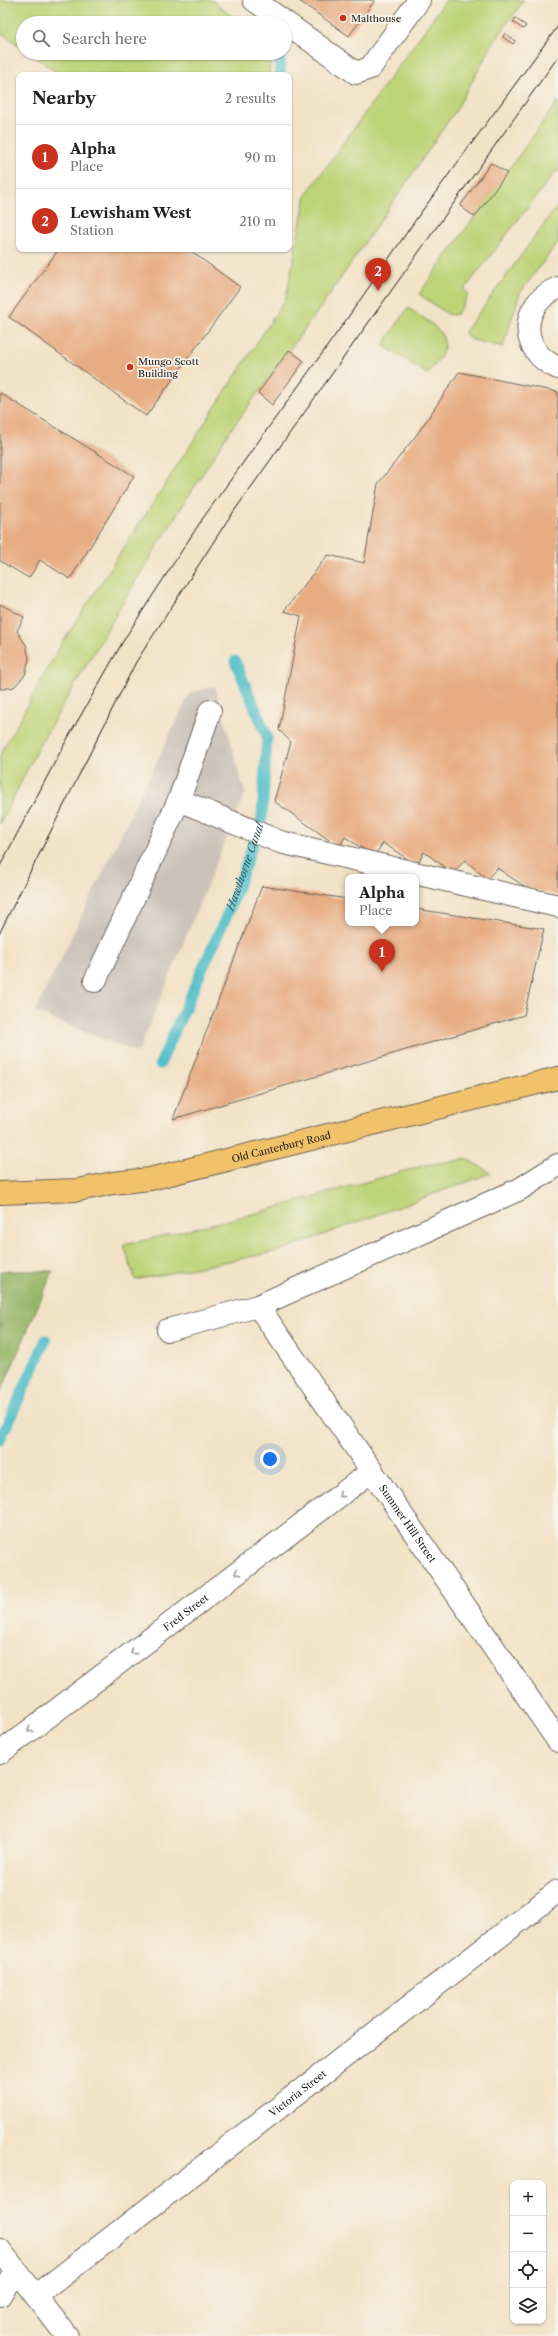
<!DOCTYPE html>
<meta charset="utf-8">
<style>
body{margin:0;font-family:"Libre Caslon Text",serif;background:#f6f6f6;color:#222}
.controls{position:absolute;right:12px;bottom:12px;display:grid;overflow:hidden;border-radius:8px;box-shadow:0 1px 3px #0004}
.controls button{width:36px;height:36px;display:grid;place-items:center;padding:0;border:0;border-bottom:1px solid #e0e0e0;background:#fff;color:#222;font:20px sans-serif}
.you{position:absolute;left:270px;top:1459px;width:14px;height:14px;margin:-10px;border:3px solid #fff;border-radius:50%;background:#1a73e8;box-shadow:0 0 0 6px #1a73e833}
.badge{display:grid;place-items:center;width:26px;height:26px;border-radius:50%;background:#c8321e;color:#fff;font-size:13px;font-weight:700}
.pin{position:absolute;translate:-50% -33px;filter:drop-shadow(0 1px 2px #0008)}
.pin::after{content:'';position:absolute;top:21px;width:14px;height:12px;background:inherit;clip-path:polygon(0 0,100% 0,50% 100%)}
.popup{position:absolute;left:345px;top:874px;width:74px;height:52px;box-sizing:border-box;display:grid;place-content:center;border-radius:8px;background:#fff;filter:drop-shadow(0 1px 3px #0005);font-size:13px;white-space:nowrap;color:#767676}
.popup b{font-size:15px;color:#222}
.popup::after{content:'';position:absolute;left:50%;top:100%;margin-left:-8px;border:8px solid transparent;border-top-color:#fff}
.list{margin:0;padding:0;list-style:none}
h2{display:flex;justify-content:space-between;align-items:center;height:52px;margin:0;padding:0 16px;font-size:17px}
h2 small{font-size:13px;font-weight:400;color:#767676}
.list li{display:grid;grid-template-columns:26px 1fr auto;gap:12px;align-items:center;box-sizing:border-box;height:64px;padding:0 16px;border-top:1px solid #e0e0e0}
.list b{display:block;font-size:15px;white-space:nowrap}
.list p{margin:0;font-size:13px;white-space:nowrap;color:#767676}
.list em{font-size:13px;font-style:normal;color:#767676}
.icon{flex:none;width:22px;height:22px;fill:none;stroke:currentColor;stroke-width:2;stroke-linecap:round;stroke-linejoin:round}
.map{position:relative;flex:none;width:558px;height:2336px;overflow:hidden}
.search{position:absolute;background:#fff;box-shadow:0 1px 3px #0004;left:16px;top:16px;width:276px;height:44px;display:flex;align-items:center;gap:10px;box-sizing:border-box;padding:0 14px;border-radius:22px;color:#767676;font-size:15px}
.panel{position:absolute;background:#fff;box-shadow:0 1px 3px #0004;left:16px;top:72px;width:276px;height:180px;border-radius:8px}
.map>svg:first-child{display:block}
</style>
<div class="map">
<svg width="558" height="2336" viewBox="0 0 558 2336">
<rect width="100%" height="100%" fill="#f7f3e8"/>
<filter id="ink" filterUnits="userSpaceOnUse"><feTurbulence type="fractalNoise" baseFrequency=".025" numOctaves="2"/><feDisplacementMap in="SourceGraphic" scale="8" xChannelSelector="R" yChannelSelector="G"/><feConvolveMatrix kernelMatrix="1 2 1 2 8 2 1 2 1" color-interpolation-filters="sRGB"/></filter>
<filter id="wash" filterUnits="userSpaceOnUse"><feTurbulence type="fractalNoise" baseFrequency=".012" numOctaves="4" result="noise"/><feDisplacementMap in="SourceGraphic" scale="16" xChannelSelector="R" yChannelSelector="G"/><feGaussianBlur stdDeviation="0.9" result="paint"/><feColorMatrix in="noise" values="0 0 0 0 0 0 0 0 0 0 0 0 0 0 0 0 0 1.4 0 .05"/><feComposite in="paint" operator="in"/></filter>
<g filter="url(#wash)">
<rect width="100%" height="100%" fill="#f2e2c6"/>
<polygon fill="#ccc2b9" points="215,686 245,793 138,1053 35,1012 190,693"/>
<g fill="#bdd377" stroke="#6c784a">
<polygon points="0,0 212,0 240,23 23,23 23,48 0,32"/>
<polygon points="446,0 524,0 492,45 456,110 323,304 225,438 135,582 39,746 0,824 0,755 62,643 286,298 306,195"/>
<polygon points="30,53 272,53 269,75 60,75"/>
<polygon points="558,101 558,172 556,171 464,290 469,294 457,314 449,315 419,294"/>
<polygon points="558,205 558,242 520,293 503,347 469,339 465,332"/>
<path d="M408 308C422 318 450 330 443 351 441 359 432 367 427 374L383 345Z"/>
<polygon points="467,1159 491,1173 279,1251 135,1280 124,1245 257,1213 425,1165"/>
</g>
<polygon fill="#96b568" stroke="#596842" points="0,1271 53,1271 0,1394"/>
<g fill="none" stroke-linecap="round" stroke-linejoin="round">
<g stroke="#4fbdc8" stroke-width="11">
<polyline points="280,75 280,53"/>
<path id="s1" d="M160 1064 233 901 262 818 267 736 235 661"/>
<polyline points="0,1440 46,1340"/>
</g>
</g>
<g id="blocks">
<g fill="#e7ac82">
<polygon points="298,0 375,0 349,36"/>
<polygon points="515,18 526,26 523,29 513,22"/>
<polygon points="505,33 515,41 513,44 503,37"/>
<polygon points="491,163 507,173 475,217 460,206"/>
<polygon points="59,249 188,249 240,287 146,416 9,317"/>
<polygon points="289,350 304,361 272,405 258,393"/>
<polygon points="459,372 558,392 558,896 527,888 497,868 487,879 465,860 453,873 424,852 417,865 383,843 374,856 345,837 339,847 274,801 291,742 279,730 301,616 284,611 328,555 364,563 378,484 418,433"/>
<polygon points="0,393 134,476 70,579 40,560 29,578 0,561"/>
<polygon points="0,604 24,617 17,631 26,645 29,659 25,675 14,687 2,689 0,689"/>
<polygon points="262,886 348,899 348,923 416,923 416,909 544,929 524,1015 173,1119"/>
</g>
</g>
</g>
<g filter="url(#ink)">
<use href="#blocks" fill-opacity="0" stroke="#676158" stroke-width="1"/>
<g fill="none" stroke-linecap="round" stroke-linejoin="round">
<defs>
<g id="lane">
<polyline points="254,0 356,73 370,68 419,0"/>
<polyline points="179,800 280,842 558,906"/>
<polyline points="95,981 179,800 210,711"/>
</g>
<g id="street">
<path d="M558 288C519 304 518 351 558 368"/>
<path id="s2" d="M258 1306 558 1741"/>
<polyline points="168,1330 258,1306 520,1189 558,1165"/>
<path id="s3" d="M0 1753 372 1471"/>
<polyline points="0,2250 67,2336"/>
<polyline points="0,2295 16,2270"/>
<path id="s4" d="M36 2296 558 1891"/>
</g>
<g id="primary">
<path id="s5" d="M0 1193 78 1190 113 1183 150 1179 558 1078"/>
</g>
</defs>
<use href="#lane" stroke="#676158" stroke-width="24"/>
<use href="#street" stroke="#676158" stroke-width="24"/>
<use href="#primary" stroke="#676158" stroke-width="24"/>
<use href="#lane" stroke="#fff" stroke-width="22"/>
<use href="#street" stroke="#fff" stroke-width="22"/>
<use href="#primary" stroke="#f2c26a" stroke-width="22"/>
<g stroke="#1c1c1c" stroke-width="1">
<polyline points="0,866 65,743 125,638 203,518 344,323 419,215 558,26"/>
<polyline points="0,932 136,662 227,521 558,57"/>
</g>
</g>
<defs><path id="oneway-chevron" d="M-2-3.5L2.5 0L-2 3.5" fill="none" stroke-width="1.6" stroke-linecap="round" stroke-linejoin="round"/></defs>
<g stroke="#999">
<use href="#oneway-chevron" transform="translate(341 1495) rotate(143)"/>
<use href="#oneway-chevron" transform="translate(237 1573) rotate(143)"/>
<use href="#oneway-chevron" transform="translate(133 1652) rotate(143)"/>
<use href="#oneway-chevron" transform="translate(30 1730) rotate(143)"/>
</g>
</g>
<g fill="#c8321e" stroke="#f7f3e8" stroke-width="1.5">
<circle cx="343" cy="18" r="4"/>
<circle cx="130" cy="367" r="4"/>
</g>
<g text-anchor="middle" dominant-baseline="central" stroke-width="3.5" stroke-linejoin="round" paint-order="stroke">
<g font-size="10" fill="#1c1c1c" stroke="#f7f3e8" text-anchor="start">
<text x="351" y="18">Malthouse</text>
<text x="138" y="361">Mungo Scott<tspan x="138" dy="12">Building</tspan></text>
</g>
<g font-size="10" fill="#1c1c1c" stroke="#f7f3e8">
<text stroke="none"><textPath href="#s5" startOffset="286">Old Canterbury Road</textPath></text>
<text stroke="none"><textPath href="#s2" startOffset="264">Summer Hill Street</textPath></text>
<text stroke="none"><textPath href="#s3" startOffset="233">Fred Street</textPath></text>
<text stroke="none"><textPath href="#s4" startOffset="331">Victoria Street</textPath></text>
</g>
<g font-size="11" font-style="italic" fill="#305c61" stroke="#f7f3e8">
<text stroke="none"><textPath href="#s1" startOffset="215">Hawthorne Canal</textPath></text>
</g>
</g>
</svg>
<div class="controls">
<button>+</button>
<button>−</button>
<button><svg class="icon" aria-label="locate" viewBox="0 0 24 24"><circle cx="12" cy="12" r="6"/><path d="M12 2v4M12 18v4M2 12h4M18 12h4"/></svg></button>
<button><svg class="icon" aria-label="layers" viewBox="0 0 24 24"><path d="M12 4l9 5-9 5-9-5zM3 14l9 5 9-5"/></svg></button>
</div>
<div class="you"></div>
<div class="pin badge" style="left:382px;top:972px">1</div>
<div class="popup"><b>Alpha</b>Place</div>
<div class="pin badge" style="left:378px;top:291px">2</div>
<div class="search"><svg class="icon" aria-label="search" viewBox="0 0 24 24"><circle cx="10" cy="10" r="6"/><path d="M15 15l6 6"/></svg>Search here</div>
<section class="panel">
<h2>Nearby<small>2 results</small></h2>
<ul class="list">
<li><span class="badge">1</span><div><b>Alpha</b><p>Place</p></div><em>90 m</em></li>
<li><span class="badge">2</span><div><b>Lewisham West</b><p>Station</p></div><em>210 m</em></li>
</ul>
</section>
</div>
